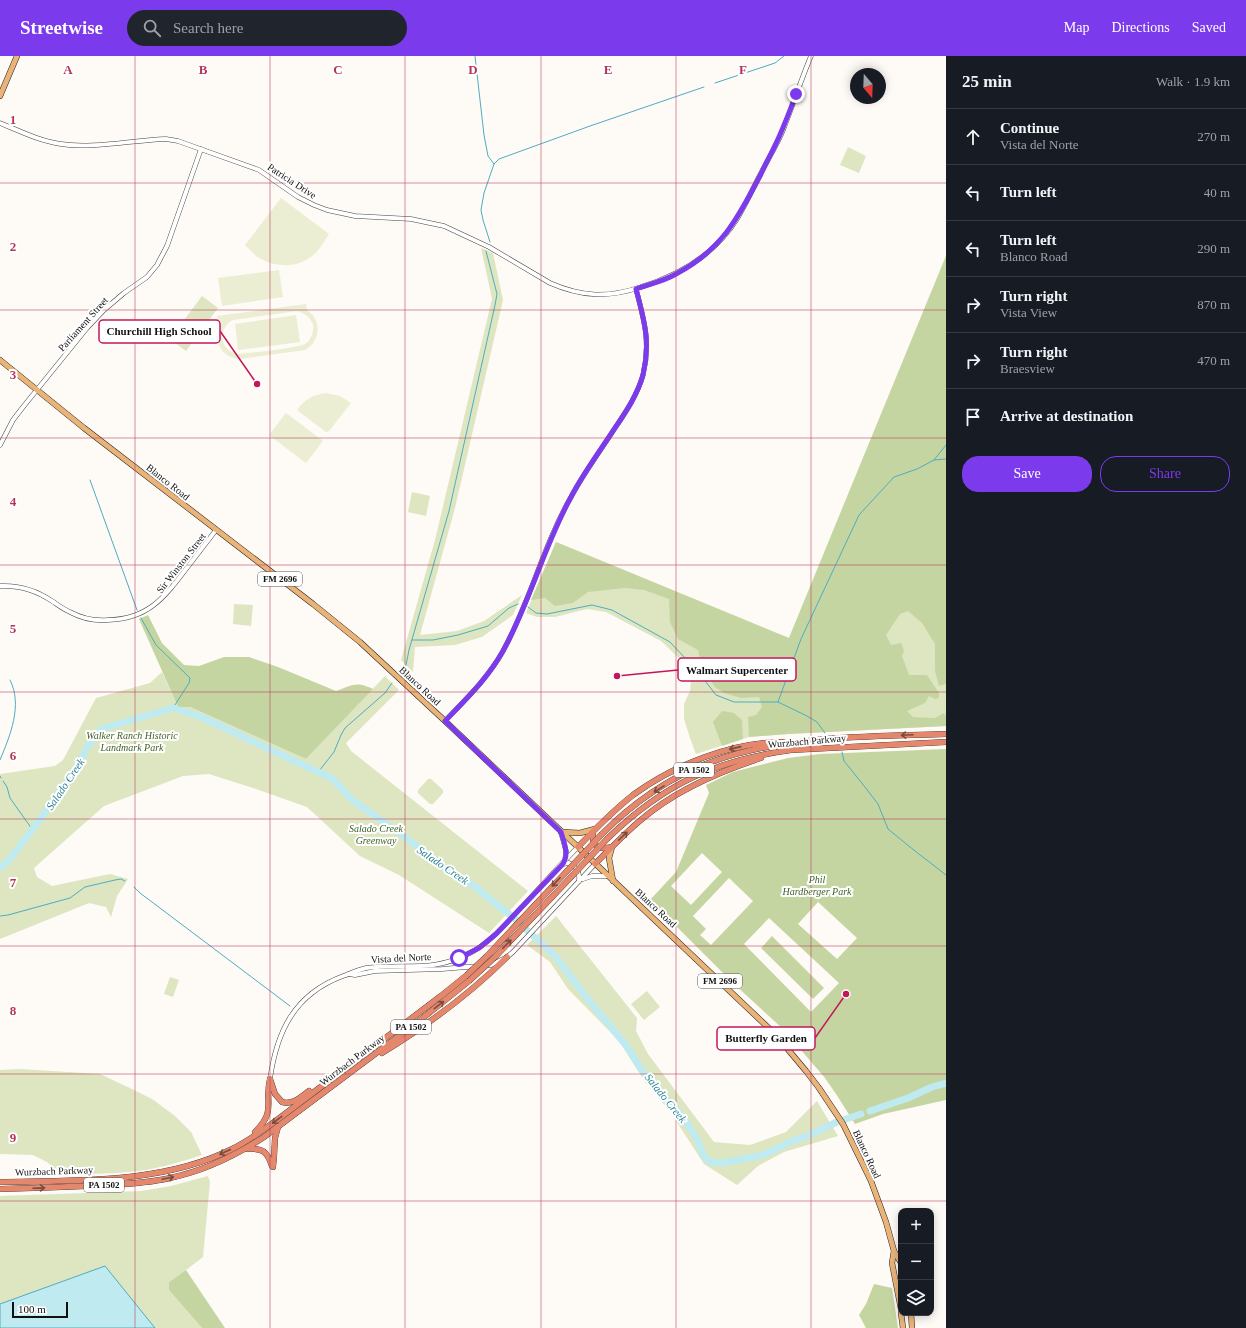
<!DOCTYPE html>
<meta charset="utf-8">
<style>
body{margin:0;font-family:Georgia,serif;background:#20242c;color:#f1f3f6}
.controls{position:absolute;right:12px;bottom:12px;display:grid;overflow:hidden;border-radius:8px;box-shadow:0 2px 10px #0003}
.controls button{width:36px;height:36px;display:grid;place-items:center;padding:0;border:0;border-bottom:1px solid #363941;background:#171b24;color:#f1f3f6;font:20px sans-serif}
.compass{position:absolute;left:850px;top:12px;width:36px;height:36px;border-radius:50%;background:#171b24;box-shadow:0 2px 10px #0003;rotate:161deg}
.scale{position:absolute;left:12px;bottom:10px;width:56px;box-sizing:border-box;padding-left:4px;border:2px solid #111;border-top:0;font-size:11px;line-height:14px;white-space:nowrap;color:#111;-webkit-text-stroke:3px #fff;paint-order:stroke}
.stop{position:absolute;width:12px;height:12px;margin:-9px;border:3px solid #7c3aed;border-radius:50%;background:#fff}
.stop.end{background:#7c3aed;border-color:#fff;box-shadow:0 1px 4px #0008}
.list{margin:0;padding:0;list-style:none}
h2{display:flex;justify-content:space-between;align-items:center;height:52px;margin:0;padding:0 16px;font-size:17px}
h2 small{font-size:13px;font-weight:400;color:#9ea1a6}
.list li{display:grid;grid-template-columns:26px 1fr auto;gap:12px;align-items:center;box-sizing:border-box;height:56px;padding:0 16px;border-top:1px solid #363941}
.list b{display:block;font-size:15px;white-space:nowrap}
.list p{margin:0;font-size:13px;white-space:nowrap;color:#9ea1a6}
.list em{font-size:13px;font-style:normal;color:#9ea1a6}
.actions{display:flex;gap:8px;padding:12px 16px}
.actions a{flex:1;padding:9px 0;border:1px solid #7c3aed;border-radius:16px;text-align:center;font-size:14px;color:#7c3aed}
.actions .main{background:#7c3aed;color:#fff}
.icon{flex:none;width:22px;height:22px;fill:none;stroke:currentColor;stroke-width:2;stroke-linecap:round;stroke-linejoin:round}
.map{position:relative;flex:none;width:946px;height:1272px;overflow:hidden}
header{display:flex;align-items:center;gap:24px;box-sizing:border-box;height:56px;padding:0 20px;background:#7c3aed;color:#fff}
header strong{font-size:19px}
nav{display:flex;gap:22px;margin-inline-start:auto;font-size:14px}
.search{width:280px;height:36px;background:#20242c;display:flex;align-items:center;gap:10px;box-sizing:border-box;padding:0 14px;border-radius:22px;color:#9ea1a6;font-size:15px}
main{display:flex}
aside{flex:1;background:#171b24}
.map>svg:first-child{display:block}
</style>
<header>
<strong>Streetwise</strong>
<div class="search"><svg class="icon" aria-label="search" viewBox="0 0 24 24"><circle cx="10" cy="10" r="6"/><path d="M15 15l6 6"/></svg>Search here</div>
<nav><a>Map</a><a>Directions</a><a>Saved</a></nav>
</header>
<main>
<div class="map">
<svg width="946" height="1272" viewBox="0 0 946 1272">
<rect width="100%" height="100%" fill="#fefaf5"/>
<g fill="#dde6c1">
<polygon points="848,91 866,100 859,117 840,109"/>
<polygon points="481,192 493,197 503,244 455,452 420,579 457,575 484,565 522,539 513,559 482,581 455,589 415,591 413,616 401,604 435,484 492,243"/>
<polygon points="946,200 946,670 788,678 749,681 696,698 690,682 684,663 684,648 690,635 691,625 687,610 661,585 606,556 587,553 555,561 537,561 526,557 556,486 789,582"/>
<polygon points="202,240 218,252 186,295 170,283"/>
<polygon points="412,436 430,440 426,460 408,456"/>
<polygon points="234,548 253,549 251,570 233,568"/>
<polygon points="162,616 178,651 190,651 306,703 385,620 399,634 346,687 351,695 528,835 489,877 399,819 360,800 307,751 253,732 209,718 183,720 104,750 34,812 37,821 52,830 110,818 128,823 117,840 111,861 106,851 89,847 0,883 0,718 55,710 63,704 96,642 150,627"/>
<polygon points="428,723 431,723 443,734 443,737 433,748 430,748 418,737 418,734"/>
<polygon points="556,860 637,962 636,975 648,998 714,1086 750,1089 786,1076 817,1045 838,1080 784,1096 758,1110 737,1129 704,1108 671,1057 645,1026 622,988 568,933 550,906 527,889"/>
<polygon points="170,921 179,924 173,941 164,938"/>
<polygon points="647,935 660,951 644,964 631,948"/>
<path d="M20 1013 100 1018 134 1034 152 1043 175 1060 191 1076 202 1099C178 1107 154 1114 129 1116 107 1118 84 1118 61 1118L47 1106 33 1099 0 1098V1014Z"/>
<polygon points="208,1120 210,1126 203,1201 186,1214 169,1226 169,1234 202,1272 0,1272 0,1140 141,1135 171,1130"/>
</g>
<g fill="#c5d5a2" fill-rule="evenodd">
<polygon points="946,200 946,628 939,630 935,615 935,588 922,567 908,555 900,558 886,579 891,589 901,587 904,595 902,600 909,619 927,619 939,637 939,642 935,643 929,640 925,647 907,655 913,661 935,662 944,657 946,660 946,670 788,678 749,681 748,661 756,659 762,651 759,641 741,642 724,637 715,631 702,612 698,594 678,583 670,566 669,543 644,534 625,532 588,536 573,547 555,550 545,542 531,544 556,486 789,582"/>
<path d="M148 559 162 587 184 609 199 610 224 601H249L278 611 336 635C353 629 356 625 373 633L306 703 190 651H178L139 563Z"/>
<polygon points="722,655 734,657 742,664 743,683 722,690 713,666"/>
<path d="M946 693V1044L883 1058 855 1068 838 1041 825 1022 783 973 734 928 676 870 655 852 649 845 676 816 709 737 706 729 733 716 788 702 820 698ZM702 797 722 816 691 849 671 830ZM729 822 753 845 711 889 700 879 706 873 693 860ZM818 846 857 882 837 903 798 868ZM769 862 839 927 811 956 744 888Z"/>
<polygon points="772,880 824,932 813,943 761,892"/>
<polygon points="186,1214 225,1272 202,1272 169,1234 169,1226"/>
<polygon points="874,1228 892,1232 898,1272 866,1272 859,1259 866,1248"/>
</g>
<g fill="#ebeed2" fill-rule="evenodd">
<path d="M281 142 329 178C323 187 318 197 309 202 295 212 276 211 261 203 255 200 250 194 245 189Z"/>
<polygon points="279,214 283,241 222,250 218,222"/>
<path d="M306 248 307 254C322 264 321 285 305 294L240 303C220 302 211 282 222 266L218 267 217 260ZM297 255C304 257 311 261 313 269 314 276 311 284 305 288 297 292 251 297 239 298 220 296 216 273 233 264Z"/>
<polygon points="296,259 300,286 238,294 235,268"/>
<path d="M326 337 340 340 351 347 329 375 326 376 297 354C305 343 313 339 326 337Z"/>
<polygon points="286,357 323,385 306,407 269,379"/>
</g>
<polygon fill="#bfeaf0" stroke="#4dadc0" points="105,1210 155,1272 0,1272 0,1248"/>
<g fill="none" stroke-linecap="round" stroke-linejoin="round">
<g stroke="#4dadc0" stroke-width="1">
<polyline points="475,0 484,79 488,100 494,108"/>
<polyline points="715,27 775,7 784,0"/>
<polyline points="490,186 483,164 481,154 484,137 494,108 499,103 590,70 704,31"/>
<polyline points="934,404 946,389"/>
<polyline points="90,424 137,554"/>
<polyline points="528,551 536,557 547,558 592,549 612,554 670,586 699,617 716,639 734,646 778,646 807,660 817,666 825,677"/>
<polyline points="141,562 156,589 190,622 189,627 173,652"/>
<polyline points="412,584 433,584 458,579 488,570 509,552 518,548"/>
<polyline points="405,614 409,594 449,455 495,249 497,238 486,195"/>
<polyline points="778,646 801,583 859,459 894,421 917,413 934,404 946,403"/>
<polyline points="842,696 844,705 861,726 878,748 888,773 910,791 946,819"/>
<path d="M0 704C10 680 23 649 10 624"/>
<polyline points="319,715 334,696 341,679 345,672 385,637 392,627"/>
<polyline points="0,720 1,722"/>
<polyline points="3,725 7,731 10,742 32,773"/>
<polyline points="134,831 140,837 290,950"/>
<polyline points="0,860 8,859 70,842 85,831 115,824 121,823 125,825"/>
</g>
<g stroke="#bfeaf0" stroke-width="7">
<polyline points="0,812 10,803 44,758 77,712 86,693 101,673 173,652 201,661 333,723 351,743 405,781 454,819 474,830 515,863 555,900 590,946 625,988 641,1013 658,1035 683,1061 697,1083 704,1100 710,1106 723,1107 763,1099 793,1085 812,1078 837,1066 861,1058"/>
<polyline points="870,1055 908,1042 932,1031 946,1027"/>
</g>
<defs>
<g id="minor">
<path d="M0 67C20 75 39 85 61 88 92 93 133 84 166 83L178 85 259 114 298 141 314 149 327 154 355 160 411 163 444 170 489 191 550 227C582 241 608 242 641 231 680 219 715 198 737 163 746 148 753 132 761 117 768 103 777 89 783 74 793 49 801 24 811 0"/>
<polyline points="0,389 13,364 23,351 87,272 104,254 124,237 147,221 157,209 167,190 201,93"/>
<path d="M0 530C19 529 36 534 52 545 58 549 63 553 70 556 81 562 95 565 108 564 148 563 164 542 186 513 196 500 206 487 216 474"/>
<path d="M445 665C466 643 488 622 503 595 530 546 543 490 571 441 583 418 599 397 613 375 625 357 637 340 643 319 651 286 644 264 636 233"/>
<polyline points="561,776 566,795 565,804"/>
<path d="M563 808 569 807C577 811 580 816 579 825"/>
<polyline points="583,823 592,820 609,820"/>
<polyline points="349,918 355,919 375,915 442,913 491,909 507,901 513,896 595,808"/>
<path d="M270 1023C277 974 295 938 343 920 351 917 358 914 366 912 403 907 433 917 470 897 489 887 503 871 518 855 538 834 557 812 578 791"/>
</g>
<g id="major">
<polyline points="0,40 17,0"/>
<polyline points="0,304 84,372 313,548 360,586 445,665 775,978 806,1015 819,1032 843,1068 871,1125 886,1166 894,1195 901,1207"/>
<polyline points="561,776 580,777 595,773"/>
<polyline points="612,791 609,802 613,825"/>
<polyline points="894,1195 892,1207 901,1253"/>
<polyline points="901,1257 903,1272"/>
<polyline points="911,1257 912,1272"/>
</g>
<g id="highway">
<path d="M593 776C591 791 599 794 612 791"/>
<path d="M602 778C633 747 670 721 711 706 786 679 868 681 946 678"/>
<path d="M608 782C663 729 715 704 791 694L946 686"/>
<path d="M578 791C595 773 613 755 633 739 674 709 732 686 783 686"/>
<path d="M595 808C610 793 625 777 642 763 676 734 718 716 761 702"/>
<path d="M382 997C426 970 469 939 507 901"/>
<path d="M270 1023 275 1038 282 1046C293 1049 301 1041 309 1035"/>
<path d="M255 1076C277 1054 264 1047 270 1023"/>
<path d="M247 1093C263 1092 267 1095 272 1110"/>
<polyline points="273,1111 274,1101 275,1082 278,1071"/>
<path d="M0 1126C76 1124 163 1128 232 1093 247 1086 260 1076 273 1067L441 940 467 919"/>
<path d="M0 1133C36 1132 71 1131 106 1129 128 1128 149 1127 170 1122 204 1115 235 1100 264 1081L419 965 469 925"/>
</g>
</defs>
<use href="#minor" stroke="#444" stroke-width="5"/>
<use href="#major" stroke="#222" stroke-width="6"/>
<use href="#highway" stroke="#222" stroke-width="6"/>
<use href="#minor" stroke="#fff" stroke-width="4"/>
<use href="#major" stroke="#eab479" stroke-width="5"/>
<use href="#highway" stroke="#e5876c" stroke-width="5.5"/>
<defs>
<g id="highway-bridge">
<polyline points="467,919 487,900 602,778"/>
<polyline points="469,925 495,901 608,782"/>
</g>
</defs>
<use href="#highway-bridge" stroke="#222" stroke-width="6" stroke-linecap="butt"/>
<use href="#highway-bridge" stroke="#e5876c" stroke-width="5.5"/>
</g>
<defs><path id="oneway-shaft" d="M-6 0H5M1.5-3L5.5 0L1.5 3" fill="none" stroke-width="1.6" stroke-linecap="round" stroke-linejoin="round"/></defs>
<g stroke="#7b4c3e">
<use href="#oneway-shaft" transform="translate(907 679) rotate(177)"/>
<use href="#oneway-shaft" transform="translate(735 692) rotate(167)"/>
<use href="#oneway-shaft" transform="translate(659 733) rotate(148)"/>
<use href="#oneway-shaft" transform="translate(623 780) rotate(-44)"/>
<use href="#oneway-shaft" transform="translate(556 826) rotate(133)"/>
<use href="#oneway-shaft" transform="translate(507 888) rotate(-46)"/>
<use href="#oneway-shaft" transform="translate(439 949) rotate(-38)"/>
<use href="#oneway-shaft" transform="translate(277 1064) rotate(143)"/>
<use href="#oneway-shaft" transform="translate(225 1096) rotate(156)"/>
<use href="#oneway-shaft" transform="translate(168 1122) rotate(-12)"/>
<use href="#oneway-shaft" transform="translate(39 1132) rotate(-2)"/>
</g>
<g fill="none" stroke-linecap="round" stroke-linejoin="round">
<path stroke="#7c3aed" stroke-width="5" d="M459 902 479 892 496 878 562 809C570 799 564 787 561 776L445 665C466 643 488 622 503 595 530 546 544 490 571 441 583 418 599 396 613 375 625 357 637 340 643 319 651 286 644 264 636 233 650 228 664 225 676 218 722 194 738 162 761 118 768 103 776 89 782 74 787 62 792 50 796 38"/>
</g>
<path fill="none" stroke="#b3365a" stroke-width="1" stroke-opacity="0.55" d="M135 0V1272M270 0V1272M405 0V1272M541 0V1272M676 0V1272M811 0V1272M0 127H946M0 254H946M0 382H946M0 509H946M0 636H946M0 763H946M0 890H946M0 1018H946M0 1145H946"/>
<g text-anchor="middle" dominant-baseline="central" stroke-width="4" stroke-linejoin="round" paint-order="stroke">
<g fill="#fff" stroke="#585858" stroke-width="1">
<rect x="258" y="516" width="44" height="14" rx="3"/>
<rect x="674" y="707" width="40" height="14" rx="3"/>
<rect x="698" y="918" width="44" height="14" rx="3"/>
<rect x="391" y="964" width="40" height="14" rx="3"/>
<rect x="84" y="1122" width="40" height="14" rx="3"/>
</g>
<g font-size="9" font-weight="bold" fill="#111">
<text x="280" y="523">FM 2696</text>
<text x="694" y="714">PA 1502</text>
<text x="720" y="925">FM 2696</text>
<text x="411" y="971">PA 1502</text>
<text x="104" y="1129">PA 1502</text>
</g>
<g font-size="10" fill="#111" stroke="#fff">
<text transform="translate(292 125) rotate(33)">Patricia Drive</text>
<text transform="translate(83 268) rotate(-48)">Parliament Street</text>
<text transform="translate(168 426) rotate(38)">Blanco Road</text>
<text transform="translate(181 507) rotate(-52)">Sir Winston Street</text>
<text transform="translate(420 630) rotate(43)">Blanco Road</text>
<text transform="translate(807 685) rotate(-5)">Wurzbach Parkway</text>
<text transform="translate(656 852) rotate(43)">Blanco Road</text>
<text transform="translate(401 902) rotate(-3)">Vista del Norte</text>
<text transform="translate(352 1004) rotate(-37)">Wurzbach Parkway</text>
<text transform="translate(867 1098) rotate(65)">Blanco Road</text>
<text transform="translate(54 1115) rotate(-2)">Wurzbach Parkway</text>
</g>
<g font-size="10" font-style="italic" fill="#416227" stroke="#fff">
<text x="132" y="679">Walker Ranch Historic<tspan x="132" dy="12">Landmark Park</tspan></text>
<text x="376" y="772">Salado Creek<tspan x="376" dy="12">Greenway</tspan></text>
<text x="817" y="823">Phil<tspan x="817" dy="12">Hardberger Park</tspan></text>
</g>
<g font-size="11" font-style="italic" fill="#268096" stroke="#fff">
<text transform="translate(65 728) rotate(-56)">Salado Creek</text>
<text transform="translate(443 809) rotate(34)">Salado Creek</text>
<text transform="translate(666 1042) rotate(51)">Salado Creek</text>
</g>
</g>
<g font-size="13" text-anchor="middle" font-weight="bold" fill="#b3365a" stroke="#fff" stroke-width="4" stroke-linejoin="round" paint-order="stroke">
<text x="68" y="18">A</text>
<text x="203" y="18">B</text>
<text x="338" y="18">C</text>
<text x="473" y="18">D</text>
<text x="608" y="18">E</text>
<text x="743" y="18">F</text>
<text x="13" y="68">1</text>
<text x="13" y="195">2</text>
<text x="13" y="323">3</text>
<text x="13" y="450">4</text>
<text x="13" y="577">5</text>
<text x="13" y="704">6</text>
<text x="13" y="831">7</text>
<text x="13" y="959">8</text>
<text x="13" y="1086">9</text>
</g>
<path fill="none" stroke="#c2185b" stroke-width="1.5" d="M257 328L220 275M617 620L678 614M846 938L815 982"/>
<g fill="#c2185b" stroke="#fff" stroke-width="1.5">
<circle cx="257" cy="328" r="4"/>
<circle cx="617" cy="620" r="4"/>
<circle cx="846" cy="938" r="4"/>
</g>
<g fill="#fff" stroke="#c2185b" stroke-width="1.5">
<rect x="99" y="264" width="121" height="23" rx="4"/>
<rect x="678" y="602" width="118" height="23" rx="4"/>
<rect x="717" y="971" width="98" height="23" rx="4"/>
</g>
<g font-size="11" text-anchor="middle" font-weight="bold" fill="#111">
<text x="159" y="279">Churchill High School</text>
<text x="737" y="618">Walmart Supercenter</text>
<text x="766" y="986">Butterfly Garden</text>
</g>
</svg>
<div class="controls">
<button>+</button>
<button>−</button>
<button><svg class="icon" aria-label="layers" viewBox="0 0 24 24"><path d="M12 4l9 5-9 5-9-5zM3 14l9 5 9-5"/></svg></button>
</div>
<svg class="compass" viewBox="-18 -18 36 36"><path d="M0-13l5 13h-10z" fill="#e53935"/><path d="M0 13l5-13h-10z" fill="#9ea1a6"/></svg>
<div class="scale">100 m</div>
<div class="stop" style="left:459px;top:902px"></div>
<div class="stop end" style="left:796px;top:38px"></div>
</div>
<aside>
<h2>25 min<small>Walk · 1.9 km</small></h2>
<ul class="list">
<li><svg class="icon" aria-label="ahead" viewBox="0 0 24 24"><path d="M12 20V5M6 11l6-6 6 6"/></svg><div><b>Continue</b><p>Vista del Norte</p></div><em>270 m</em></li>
<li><svg class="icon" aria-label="left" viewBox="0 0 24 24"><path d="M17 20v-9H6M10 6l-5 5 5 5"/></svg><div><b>Turn left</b></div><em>40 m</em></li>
<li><svg class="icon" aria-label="left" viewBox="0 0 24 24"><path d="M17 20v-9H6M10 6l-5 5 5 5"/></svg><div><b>Turn left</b><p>Blanco Road</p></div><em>290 m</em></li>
<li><svg class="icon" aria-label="right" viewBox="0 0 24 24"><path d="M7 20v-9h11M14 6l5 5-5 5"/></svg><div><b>Turn right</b><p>Vista View</p></div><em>870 m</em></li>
<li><svg class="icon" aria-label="right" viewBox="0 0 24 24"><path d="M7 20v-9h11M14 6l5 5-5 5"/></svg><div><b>Turn right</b><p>Braesview</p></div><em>470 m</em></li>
<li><svg class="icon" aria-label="arrive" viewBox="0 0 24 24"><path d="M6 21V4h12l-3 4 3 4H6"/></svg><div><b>Arrive at destination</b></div></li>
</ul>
<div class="actions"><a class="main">Save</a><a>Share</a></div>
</aside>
</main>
